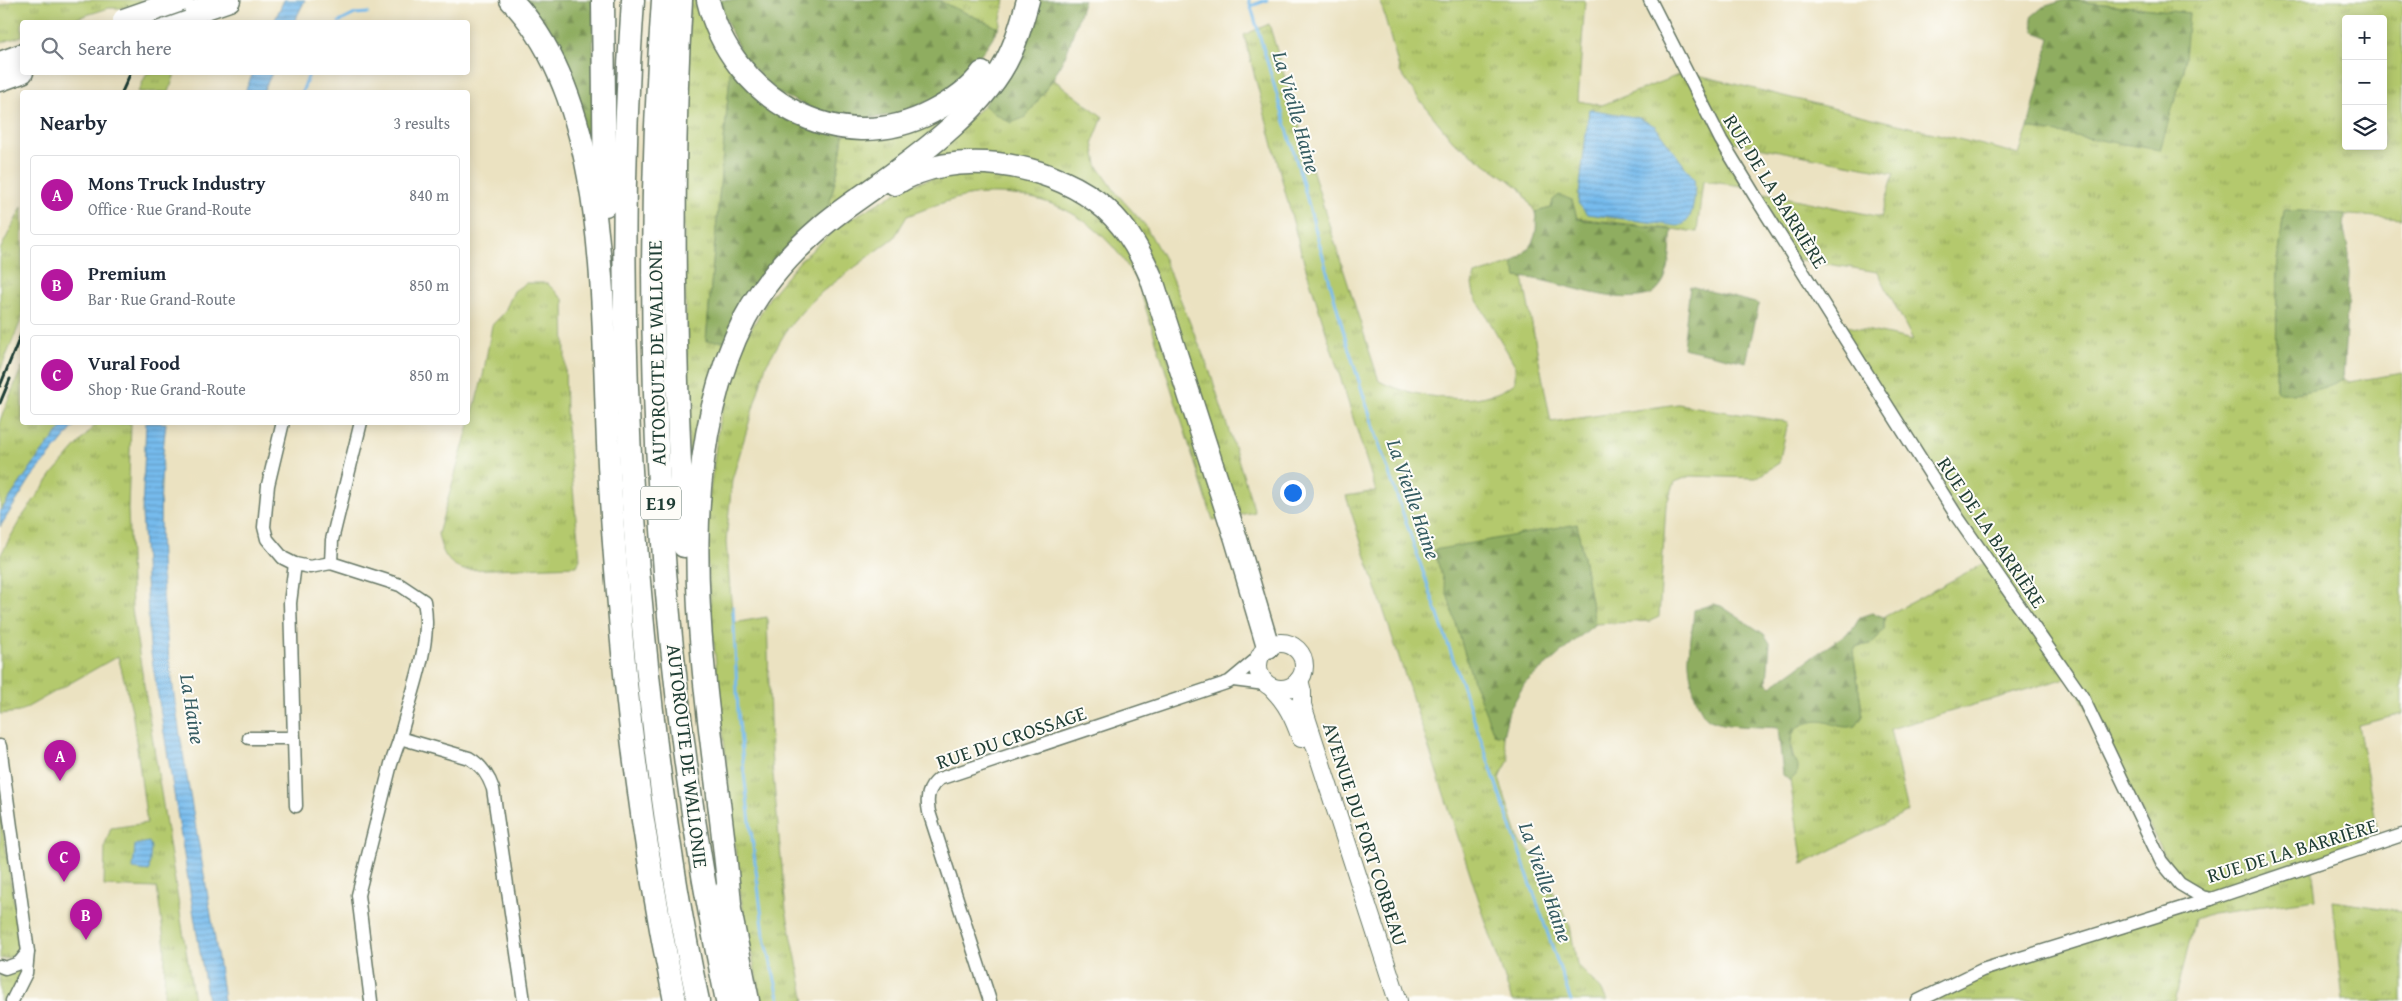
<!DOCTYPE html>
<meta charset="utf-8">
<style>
body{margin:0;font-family:"Gentium Book Plus",serif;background:#f6f6f7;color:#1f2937}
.controls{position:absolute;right:15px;top:15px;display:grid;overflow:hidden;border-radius:5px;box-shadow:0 2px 12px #0003}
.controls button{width:45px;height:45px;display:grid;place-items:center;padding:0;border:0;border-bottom:1px solid #e0e1e3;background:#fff;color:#1f2937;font:25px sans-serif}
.you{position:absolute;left:1292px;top:492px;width:18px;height:18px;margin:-12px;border:4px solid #fff;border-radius:50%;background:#1a73e8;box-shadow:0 0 0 8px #1a73e833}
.badge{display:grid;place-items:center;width:32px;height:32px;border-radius:50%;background:#b5179e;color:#fff;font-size:16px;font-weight:700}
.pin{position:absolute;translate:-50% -41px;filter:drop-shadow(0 1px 2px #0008)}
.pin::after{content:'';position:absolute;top:26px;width:18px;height:15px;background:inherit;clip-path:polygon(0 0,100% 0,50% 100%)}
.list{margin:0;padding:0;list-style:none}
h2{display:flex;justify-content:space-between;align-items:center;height:65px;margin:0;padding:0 20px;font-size:21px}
h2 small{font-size:16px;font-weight:400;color:#747a83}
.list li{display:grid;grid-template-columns:32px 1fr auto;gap:15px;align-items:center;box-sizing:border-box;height:80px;margin:0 10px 10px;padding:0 10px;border:1px solid #e0e1e3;border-radius:5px}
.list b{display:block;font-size:19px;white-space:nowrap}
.list p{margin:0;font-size:16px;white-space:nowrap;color:#747a83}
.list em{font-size:16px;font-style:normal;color:#747a83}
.icon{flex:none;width:28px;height:28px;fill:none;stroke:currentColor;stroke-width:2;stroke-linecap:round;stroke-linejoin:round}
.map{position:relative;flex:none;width:2402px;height:1001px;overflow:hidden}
.search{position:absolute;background:#fff;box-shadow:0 2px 12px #0003;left:20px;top:20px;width:450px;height:55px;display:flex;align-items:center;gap:12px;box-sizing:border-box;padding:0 18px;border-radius:5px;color:#747a83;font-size:19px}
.panel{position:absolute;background:#fff;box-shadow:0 2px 12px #0003;left:20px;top:90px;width:450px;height:335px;border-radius:5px}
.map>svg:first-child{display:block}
</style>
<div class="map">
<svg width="2402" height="1001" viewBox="0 0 2402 1001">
<defs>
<pattern id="grass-tufts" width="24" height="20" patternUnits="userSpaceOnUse" patternTransform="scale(1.25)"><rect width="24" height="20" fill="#b4c96d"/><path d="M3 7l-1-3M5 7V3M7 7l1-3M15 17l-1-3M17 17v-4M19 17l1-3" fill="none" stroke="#92a45a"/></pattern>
<pattern id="forest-firs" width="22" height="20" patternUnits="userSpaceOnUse" patternTransform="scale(1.25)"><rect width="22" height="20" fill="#8fad60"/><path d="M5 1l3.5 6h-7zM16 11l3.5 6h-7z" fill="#748e50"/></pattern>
<pattern id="water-rules" width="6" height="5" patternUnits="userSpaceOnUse" patternTransform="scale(1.25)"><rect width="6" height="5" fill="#76bbed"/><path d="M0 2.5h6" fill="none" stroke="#6099c1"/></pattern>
</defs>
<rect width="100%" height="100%" fill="#fdfcf7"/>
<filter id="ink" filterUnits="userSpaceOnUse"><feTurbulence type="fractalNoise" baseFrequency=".02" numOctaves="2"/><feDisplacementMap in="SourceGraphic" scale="10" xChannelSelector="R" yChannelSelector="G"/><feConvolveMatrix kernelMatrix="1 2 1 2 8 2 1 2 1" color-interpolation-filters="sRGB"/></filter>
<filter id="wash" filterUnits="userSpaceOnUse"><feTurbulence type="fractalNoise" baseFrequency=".0096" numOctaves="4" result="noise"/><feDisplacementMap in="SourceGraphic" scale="20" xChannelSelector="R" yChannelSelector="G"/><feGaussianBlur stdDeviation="1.12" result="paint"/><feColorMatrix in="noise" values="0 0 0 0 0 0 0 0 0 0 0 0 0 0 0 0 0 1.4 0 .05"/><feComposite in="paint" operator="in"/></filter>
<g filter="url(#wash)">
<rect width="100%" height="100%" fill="#ebe2c1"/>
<g fill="url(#grass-tufts)" stroke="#6a8350" fill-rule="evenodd">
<polygon points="16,0 152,0 128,8 109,8 64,22 22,22 22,36 0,43 0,6"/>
<polygon points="690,0 703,0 731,64 706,340 728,341 691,548 683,188"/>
<polygon points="937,0 1005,0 999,28"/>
<path d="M1380 0H1585L1578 101 1602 105 1686 72 2019 154 2028 128 2160 149 2189 13 2068 0H2402V219L2284 210 2277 270 2276 389 2324 387 2343 379 2349 382 2402 373V714L2358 725 2380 843 2312 865 2316 899 2212 913 2195 919 2175 1001H1918L1982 970 2210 899 2180 884 2070 677 1890 729 1908 812 1803 864 1790 781 1797 773 1791 746 1792 733 1801 725 1821 719 1832 723 1863 716 1853 652 1857 646 1872 644 1884 629V617L1988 561 1837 324 1913 340 1878 272 1795 259 1755 196 1765 193 1881 217 1894 173 1722 140 1750 187 1703 181 1697 232 1577 218 1572 200H1553L1552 208 1535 212 1520 188 1453 141 1419 99 1400 72ZM2346 19H2383V146H2346Z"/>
<path d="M1269 24 1326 215 1379 381C1406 395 1462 404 1490 395 1499 393 1507 388 1515 383V365L1474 295 1472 284 1475 275 1512 263 1517 277 1523 278 1551 422 1678 404 1788 422 1779 463 1756 478 1690 476 1675 482 1666 505 1659 617 1650 621 1595 624 1577 524 1494 734 1503 736 1509 760 1499 778 1519 841 1536 857 1570 926 1577 965 1601 989 1607 1001H1512L1346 496 1376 491 1301 252 1244 35Z"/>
<polygon points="147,73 175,73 169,92 138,92"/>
<polygon points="1053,79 1103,117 1093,142 1097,165 1117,194 1145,225 1164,259 1210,372 1255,512 1233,516 1150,260 1062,177 923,163 984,105 1026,117"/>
<polygon points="974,98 826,217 839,165 843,135"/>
<path d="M994 172 1045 183 1091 209 1118 231 1133 256 1223 518 1213 520 1138 284C1107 225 1056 192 987 194 960 194 932 207 907 216L894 238 823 291 805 308 788 328 766 365 732 480 726 542 733 623 767 617 771 753 786 910 805 1001H761L740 894 712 626 707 560 708 506 719 423 737 353 771 295 800 261 839 226 907 186 947 174Z"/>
<polygon points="22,207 22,318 0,371 0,250"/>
<path d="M526 283H547L564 300 566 417 580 559 577 566 464 570C446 563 442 552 438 534L483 376 492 325 504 313 514 291Z"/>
<polygon points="22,367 22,422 66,423 39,456 0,512 0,420"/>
<polygon points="97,423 131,423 128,509 132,609 194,1001 164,1001 165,947 157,888 104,886 105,845 111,828 147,823 132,710 118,656 19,712 0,714 0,556 20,520 53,473"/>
<path d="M0 811 20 943C15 954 13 959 0 959Z"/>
<polygon points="2332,901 2402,911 2402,1001 2343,1001"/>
<polygon points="23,966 21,975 6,1001 0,1001 0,973 15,971"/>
</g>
<g fill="url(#forest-firs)" stroke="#57754a">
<polygon points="520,0 593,0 594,178"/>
<polygon points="717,0 937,0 999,28 970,71 948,93 898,114 865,119 841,116 810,108 777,92 742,56"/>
<polygon points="1037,0 1084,0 1067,52 1053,79 1026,117 1011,123 995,114 984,105"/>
<polygon points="2065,0 2189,13 2184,69 2160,150 2028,128 2050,38 2035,32 2031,17 2043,7"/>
<polygon points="731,64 843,135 839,165 826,217 728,341 706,341"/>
<path d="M1559 195 1572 200 1577 219 1672 230C1670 243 1671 262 1666 275 1664 282 1656 293 1649 295 1607 306 1560 279 1517 277L1512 263C1531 249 1540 237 1535 212L1551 208 1553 200Z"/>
<path d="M2284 210 2345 214 2344 229 2349 254V276L2343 379C2323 390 2301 394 2279 393L2276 389 2277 270Z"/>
<polygon points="1690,286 1759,304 1746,362 1683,348"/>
<polygon points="1577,524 1595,624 1525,683 1509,711 1503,736 1494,734 1473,681 1434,550"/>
<path d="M1713 604 1721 606 1764 634 1770 643 1767 682 1771 686 1853 629 1860 617 1872 613 1884 617V629L1872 644 1857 646 1853 652 1863 716 1856 726C1833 731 1830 715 1804 724 1790 729 1788 745 1793 757 1795 761 1798 763 1798 768 1798 774 1794 777 1790 781L1783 775 1778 728C1759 726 1726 728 1710 720 1696 713 1688 671 1689 656 1690 641 1693 626 1694 610Z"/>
</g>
<g fill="url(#water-rules)" stroke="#4a7c90">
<polygon points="284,0 305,0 294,22 274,22"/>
<polygon points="253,73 272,73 263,92 245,92"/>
<path d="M1589 109 1639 118 1655 126 1694 179C1696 189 1694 217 1685 223 1683 225 1680 225 1678 226L1587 214 1578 203Z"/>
<polygon points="66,423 77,423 31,478 0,527 0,512 39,456"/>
<path d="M146 423H166C142 617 199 809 224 1001H208L150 647 142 513Z"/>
<polygon points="149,842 151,847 149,871 133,869 135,845"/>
</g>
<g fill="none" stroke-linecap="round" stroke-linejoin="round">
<g stroke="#76bbed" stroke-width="3">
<polyline points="1249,0 1298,166 1346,340 1377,438 1571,1001"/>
<polyline points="1251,6 1267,0"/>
<polyline points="339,22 355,14 368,13"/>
<polyline points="302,92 310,72"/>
<polyline points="733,607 738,712 745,782 764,934 780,1001"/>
</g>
</g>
</g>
<g filter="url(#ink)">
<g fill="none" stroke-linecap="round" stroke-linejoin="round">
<defs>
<g id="street">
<polyline points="1650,0 1721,140 1755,196 1958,518 2083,698 2161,861 2180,884 2202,897 2211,899 2402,835"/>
<path d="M283 422 268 485 264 527 267 539 283 558 295 564 310 567 331 563 400 585 424 601C433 644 410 695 400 738L469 758C481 765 488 774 493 789L524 1001"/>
<polyline points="331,563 332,540 361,422"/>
<polyline points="295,564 290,603 296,806"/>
<polyline points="1233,680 1265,684"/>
<polyline points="249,738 294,738"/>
<polyline points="0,746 28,952 26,973 12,1001"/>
<polyline points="0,966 5,968 19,963 28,952"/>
<polyline points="371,1001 358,895 391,764 400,738"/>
<path d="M990 1001 929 812C926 798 928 788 939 779L1229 682 1259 657"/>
<polyline points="1918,1001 1982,970 2211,899"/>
</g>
<g id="secondary">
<circle cx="1281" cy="666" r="23"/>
<polyline points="1299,680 1302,692 1302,705 1398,1001"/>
<path d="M1272 688C1287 703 1294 718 1301 738"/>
</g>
<g id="highway">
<path d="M511 0C605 97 602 290 607 418 609 476 613 535 618 593 628 729 647 867 675 1001"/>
<polyline points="603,0 605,205"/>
<path d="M633 0C618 212 623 425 644 636 656 758 672 881 698 1001"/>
<path d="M663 0C639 333 658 674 727 1001"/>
<path d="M681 0C670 182 674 364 684 546"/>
<path d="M708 0C731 98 838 161 932 112 951 102 970 90 982 73"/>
<polyline points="165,22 229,0"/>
<polyline points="0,63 22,55"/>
<polyline points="0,80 22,72"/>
<path d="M895 184C952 147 1044 162 1096 201 1123 221 1138 247 1151 277L1236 539 1268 647"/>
<polyline points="726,890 748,1001"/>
<path d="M730 904C715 721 657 489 745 318 763 284 792 252 821 227 839 211 860 198 879 184 924 152 987 105 1010 54 1018 37 1023 19 1028 0"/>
</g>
</defs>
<use href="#street" stroke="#667765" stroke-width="15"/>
<use href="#secondary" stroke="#667765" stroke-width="20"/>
<use href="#highway" stroke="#667765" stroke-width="25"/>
<use href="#street" stroke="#fff" stroke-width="12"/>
<use href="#secondary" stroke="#fff" stroke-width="18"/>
<use href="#highway" stroke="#fff" stroke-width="22"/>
<g stroke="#1f3d34" stroke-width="3">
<polyline points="152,22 161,0"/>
<polyline points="122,92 131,72"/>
<polyline points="0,386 22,332"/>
<polyline points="0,403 10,379"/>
</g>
<defs>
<polyline id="highway-bridge" points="124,20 181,0"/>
</defs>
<use href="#highway-bridge" stroke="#667765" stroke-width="25" stroke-linecap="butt"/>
<use href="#highway-bridge" stroke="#fff" stroke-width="22"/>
</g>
</g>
<g text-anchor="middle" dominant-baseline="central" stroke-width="4" stroke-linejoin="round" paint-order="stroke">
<rect fill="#fdfcf7" stroke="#62766e" stroke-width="1" x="641" y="486.5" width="40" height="33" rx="4"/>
<g font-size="19" font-weight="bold" fill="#1f3d34">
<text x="661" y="503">E19</text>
</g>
<g font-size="20" fill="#1f3d34" stroke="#fdfcf7">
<text transform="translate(1776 191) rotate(58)">RUE DE LA BARRIÈRE</text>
<text transform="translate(656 353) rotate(-91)">AUTOROUTE DE WALLONIE</text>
<text transform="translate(1992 532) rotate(56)">RUE DE LA BARRIÈRE</text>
<text transform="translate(1011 737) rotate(-19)">RUE DU CROSSAGE</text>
<text transform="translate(688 756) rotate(83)">AUTOROUTE DE WALLONIE</text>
<text transform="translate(1366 834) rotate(72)">AVENUE DU FORT CORBEAU</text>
<text transform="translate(2292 850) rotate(-17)">RUE DE LA BARRIÈRE</text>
</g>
<g font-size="21" font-style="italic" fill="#355c62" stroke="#fdfcf7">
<text transform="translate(1297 112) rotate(74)">La Vieille Haine</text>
<text transform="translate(1414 499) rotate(71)">La Vieille Haine</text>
<text transform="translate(193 709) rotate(81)">La Haine</text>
<text transform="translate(1546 882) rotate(71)">La Vieille Haine</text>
</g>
</g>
</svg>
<div class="controls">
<button>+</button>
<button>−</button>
<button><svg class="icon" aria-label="layers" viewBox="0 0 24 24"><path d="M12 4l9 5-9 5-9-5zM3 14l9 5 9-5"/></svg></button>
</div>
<div class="you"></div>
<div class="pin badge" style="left:60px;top:781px">A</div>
<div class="pin badge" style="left:86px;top:940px">B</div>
<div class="pin badge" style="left:64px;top:882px">C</div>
<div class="search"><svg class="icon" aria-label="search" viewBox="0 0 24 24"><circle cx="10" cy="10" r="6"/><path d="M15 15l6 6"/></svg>Search here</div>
<section class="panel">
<h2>Nearby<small>3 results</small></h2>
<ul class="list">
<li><span class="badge">A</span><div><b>Mons Truck Industry</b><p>Office · Rue Grand-Route</p></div><em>840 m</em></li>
<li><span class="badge">B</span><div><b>Premium</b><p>Bar · Rue Grand-Route</p></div><em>850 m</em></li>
<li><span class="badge">C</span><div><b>Vural Food</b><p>Shop · Rue Grand-Route</p></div><em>850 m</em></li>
</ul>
</section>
</div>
